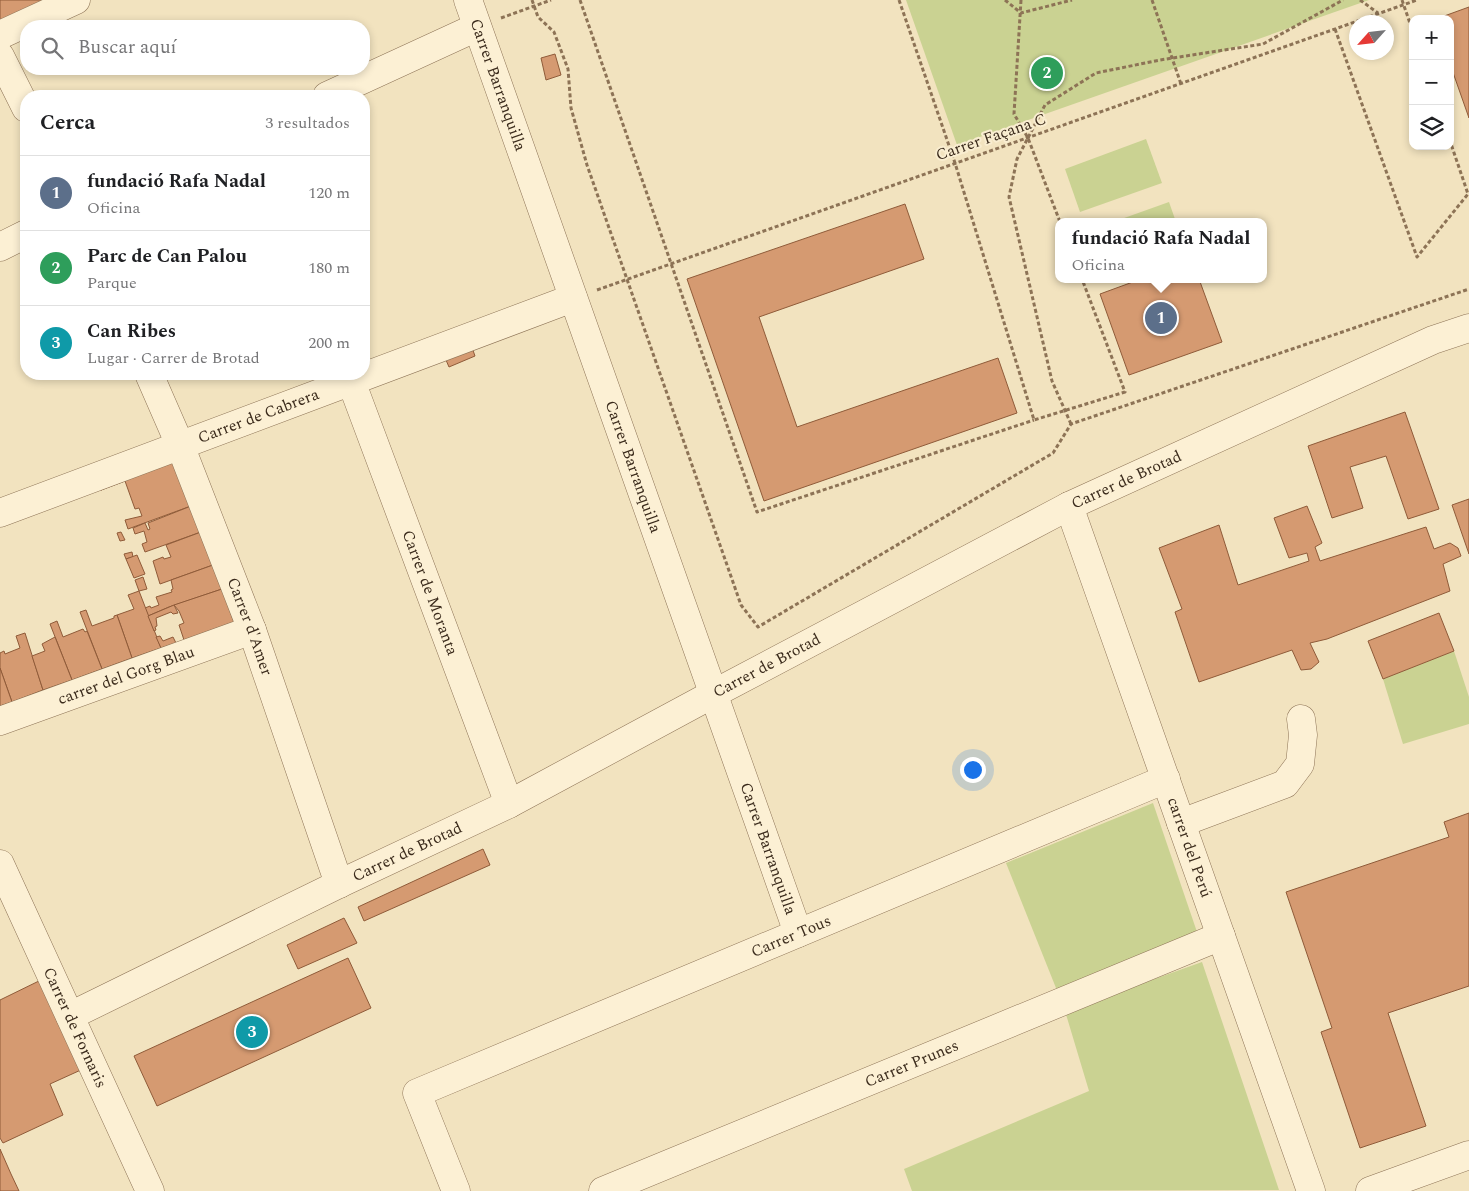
<!DOCTYPE html>
<html lang="es">
<meta charset="utf-8">
<style>
body{margin:0;font-family:Spectral,serif;background:#f6f6f6;color:#202124}
.controls{position:absolute;right:15px;top:15px;display:grid;overflow:hidden;border-radius:10px;box-shadow:0 2px 8px #0003}
.controls button{width:45px;height:45px;display:grid;place-items:center;padding:0;border:0;border-bottom:1px solid #e0e0e0;background:#fff;color:#202124;font:25px sans-serif}
.compass{position:absolute;left:1349px;top:15px;width:45px;height:45px;border-radius:50%;background:#fff;box-shadow:0 2px 8px #0003;rotate:243deg}
.you{position:absolute;left:972px;top:769px;width:18px;height:18px;margin:-12px;border:4px solid #fff;border-radius:50%;background:#1a73e8;box-shadow:0 0 0 8px #1a73e833}
.badge{display:grid;place-items:center;width:32px;height:32px;border-radius:50%;background:#1a73e8;color:#fff;font-size:16px;font-weight:700}
.pin{position:absolute;translate:-50% -50%;border:2px solid #fff;box-shadow:0 1px 5px #0006}
.popup{position:absolute;left:1055px;top:218px;width:212px;height:65px;box-sizing:border-box;display:grid;place-content:center;border-radius:10px;background:#fff;filter:drop-shadow(0 1px 4px #0005);font-size:16px;white-space:nowrap;color:#757577}
.popup b{font-size:19px;color:#202124}
.popup::after{content:'';position:absolute;left:50%;top:100%;margin-left:-10px;border:10px solid transparent;border-top-color:#fff}
.list{margin:0;padding:0;list-style:none}
h2{display:flex;justify-content:space-between;align-items:center;height:65px;margin:0;padding:0 20px;font-size:21px}
h2 small{font-size:16px;font-weight:400;color:#757577}
.list li{display:grid;grid-template-columns:32px 1fr auto;gap:15px;align-items:center;box-sizing:border-box;height:75px;padding:0 20px;border-top:1px solid #e0e0e0}
.list b{display:block;font-size:19px;white-space:nowrap}
.list p{margin:0;font-size:16px;white-space:nowrap;color:#757577}
.list em{font-size:16px;font-style:normal;color:#757577}
.icon{flex:none;width:28px;height:28px;fill:none;stroke:currentColor;stroke-width:2;stroke-linecap:round;stroke-linejoin:round}
.map{position:relative;flex:none;width:1469px;height:1191px;overflow:hidden}
.search{position:absolute;background:#fff;box-shadow:0 2px 8px #0003;left:20px;top:20px;width:350px;height:55px;display:flex;align-items:center;gap:12px;box-sizing:border-box;padding:0 18px;border-radius:20px;color:#757577;font-size:19px}
.panel{position:absolute;background:#fff;box-shadow:0 2px 8px #0003;left:20px;top:90px;width:350px;height:290px;border-radius:20px}
.map>svg:first-child{display:block}
</style>
<div class="map">
<svg width="1469" height="1191" viewBox="0 0 1469 1191">
<rect width="100%" height="100%" fill="#f2e3bf"/>
<g fill="#cad292">
<polygon points="906,0 1369,0 957,145"/>
<polygon points="1146,139 1162,183 1080,212 1065,169"/>
<polygon points="1169,202 1176,222 1113,222"/>
<polygon points="1454,651 1469,697 1469,724 1403,744 1383,679"/>
<polygon points="1153,803 1197,932 1058,993 1006,863"/>
<polygon points="1202,962 1279,1190 912,1191 904,1169 1089,1091 1065,1011"/>
</g>
<g fill="#d59a71" stroke="#8f5b39">
<polygon points="0,0 47,0 0,22"/>
<polygon points="1469,7 1469,118 1450,64 1450,19 1436,19"/>
<polygon points="555,54 561,75 546,80 541,58"/>
<polygon points="905,204 924,259 759,317 797,427 998,358 1017,413 764,501 687,279"/>
<polygon points="1141,279 1199,279 1222,342 1129,375 1100,294"/>
<polygon points="470,342 475,356 449,367 443,353"/>
<polygon points="1405,412 1439,509 1408,519 1386,456 1350,467 1363,508 1332,518 1308,446"/>
<polygon points="172,455 191,506 128,529 125,520 142,516 139,508 135,509 125,481 101,490"/>
<polygon points="1469,499 1469,554 1452,505"/>
<polygon points="191,506 201,532 145,552 142,544 147,542 144,531 135,534 133,528 145,523 148,530 150,529 148,523"/>
<polygon points="1307,506 1322,543 1315,547 1320,561 1426,527 1434,549 1450,543 1458,548 1461,556 1443,564 1450,591 1327,639 1310,643 1319,662 1311,669 1301,670 1292,650 1199,682 1175,612 1182,609 1159,548 1219,525 1238,585 1309,561 1307,553 1289,558 1274,518"/>
<polygon points="121,532 125,540 120,541 117,533"/>
<polygon points="201,532 213,565 160,584 153,561 163,557 164,559 171,557 166,545"/>
<polygon points="132,552 133,557 126,559 124,554"/>
<polygon points="137,555 145,574 134,578 126,559"/>
<polygon points="213,565 222,589 169,607 148,616 145,608 150,606 151,608 159,605 156,597 172,592 171,590 173,589 171,580"/>
<polygon points="143,577 147,589 139,591 135,580"/>
<polygon points="222,589 234,622 184,640 179,625 184,623 179,611 174,605"/>
<polygon points="139,591 161,648 132,658 117,615 134,609 128,595"/>
<polygon points="174,605 178,613 173,614 171,612 156,618 157,626 155,627 156,630 154,631 148,616"/>
<polygon points="86,610 92,626 114,618 114,616 117,615 132,658 102,669 80,612"/>
<polygon points="1439,613 1454,651 1383,679 1368,641"/>
<polygon points="57,621 63,637 83,629 85,632 87,631 102,669 72,680 50,624"/>
<polygon points="25,633 43,690 12,702 0,668 0,653 4,651 5,654 20,648 16,636"/>
<polygon points="160,636 163,641 173,637 176,643 161,648 156,637"/>
<polygon points="55,637 72,680 43,690 32,656 45,651 42,644"/>
<polygon points="0,668 12,702 0,706"/>
<polygon points="1469,813 1469,986 1388,1013 1426,1126 1360,1148 1321,1032 1332,1028 1286,892 1449,837 1444,822"/>
<polygon points="483,849 490,865 364,921 358,907"/>
<polygon points="344,918 357,943 298,969 287,945"/>
<polygon points="348,958 371,1008 157,1106 134,1056"/>
<polygon points="43,979 83,1069 50,1084 63,1115 3,1143 0,1138 0,1000"/>
<polygon points="0,1149 11,1174 19,1191 0,1191"/>
</g>
<g fill="none" stroke-linecap="round" stroke-linejoin="round">
<defs>
<g id="minor">
<path id="s1" d="M468 0 798 933"/>
<polyline points="0,35 76,0"/>
<polyline points="0,56 26,108"/>
<polyline points="327,96 477,27"/>
<polyline points="0,247 26,234"/>
<path id="s2" d="M149 374 180 445 252 630 339 884"/>
<path id="s3" d="M351 381 509 804"/>
<path id="s4" d="M1069 506 1311 1191"/>
<path id="s5" d="M0 513 573 298"/>
<path id="s6" d="M0 721 252 630"/>
<polyline points="1181,823 1285,784 1300,764 1303,735 1301,719"/>
<path id="s7" d="M0 864 150 1191"/>
<path id="s8" d="M70 1016 339 884 509 804 713 694 1069 506 1433 340 1469 328"/>
<path id="s9" d="M456 1191 417 1093 1166 779"/>
<path id="s10" d="M603 1191 1221 936"/>
<polyline points="1370,1191 1469,1155"/>
</g>
</defs>
<use href="#minor" stroke="#8d7356" stroke-width="29"/>
<g stroke="#8d7356" stroke-width="3" stroke-dasharray="4 2.5" stroke-linecap="butt">
<polyline points="532,0 538,17 554,32 568,69 571,108 587,165 741,605 758,627 1053,453 1071,424 1469,289"/>
<polyline points="580,0 757,512 1034,420"/>
<polyline points="899,0 955,163 1034,420 1125,392 1082,279"/>
<polyline points="1005,0 1021,13 1072,0"/>
<polyline points="1021,0 1014,114 1028,138 1060,222"/>
<polyline points="1152,0 1181,84"/>
<polyline points="1360,0 1378,13"/>
<polyline points="1402,0 1413,32"/>
<polyline points="501,18 551,0"/>
<polyline points="1335,29 1417,257 1468,194 1450,141"/>
<polyline points="597,290 1417,0"/>
<polyline points="1071,424 1052,381 1009,197 1017,159 1045,105 1096,73 1160,60 1263,44 1343,0"/>
</g>
<use href="#minor" stroke="#fcf0d4" stroke-width="28"/>
</g>
<g text-anchor="middle" dominant-baseline="central" stroke-width="4" stroke-linejoin="round" paint-order="stroke">
<g font-size="16" fill="#3b2b1c" stroke="#f9edd0">
<text stroke="none"><textPath href="#s1" startOffset="90">Carrer Barranquilla</textPath></text>
<text transform="translate(991 137) rotate(-19)">Carrer Façana C</text>
<text stroke="none"><textPath href="#s5" startOffset="276">Carrer de Cabrera</textPath></text>
<text stroke="none"><textPath href="#s1" startOffset="495">Carrer Barranquilla</textPath></text>
<text stroke="none"><textPath href="#s8" startOffset="1185">Carrer de Brotad</textPath></text>
<text stroke="none"><textPath href="#s3" startOffset="226">Carrer de Moranta</textPath></text>
<text stroke="none"><textPath href="#s2" startOffset="272">Carrer d'Amer</textPath></text>
<text stroke="none"><textPath href="#s8" startOffset="780">Carrer de Brotad</textPath></text>
<text stroke="none"><textPath href="#s6" startOffset="134">carrer del Gorg Blau</textPath></text>
<text stroke="none"><textPath href="#s1" startOffset="900">Carrer Barranquilla</textPath></text>
<text stroke="none"><textPath href="#s4" startOffset="362">carrer del Perú</textPath></text>
<text stroke="none"><textPath href="#s8" startOffset="375">Carrer de Brotad</textPath></text>
<text stroke="none"><textPath href="#s9" startOffset="511">Carrer Tous</textPath></text>
<text stroke="none"><textPath href="#s7" startOffset="180">Carrer de Fornaris</textPath></text>
<text stroke="none"><textPath href="#s10" startOffset="334">Carrer Prunes</textPath></text>
</g>
</g>
</svg>
<div class="controls">
<button>+</button>
<button>−</button>
<button><svg class="icon" aria-label="layers" viewBox="0 0 24 24"><path d="M12 4l9 5-9 5-9-5zM3 14l9 5 9-5"/></svg></button>
</div>
<svg class="compass" viewBox="-18 -18 36 36"><path d="M0-13l5 13h-10z" fill="#e53935"/><path d="M0 13l5-13h-10z" fill="#757577"/></svg>
<div class="you"></div>
<div class="pin badge" style="left:1161px;top:318px;background:#5c6f8a">1</div>
<div class="popup"><b>fundació Rafa Nadal</b>Oficina</div>
<div class="pin badge" style="left:1047px;top:73px;background:#2e9e5b">2</div>
<div class="pin badge" style="left:252px;top:1032px;background:#0f9aa8">3</div>
<div class="search"><svg class="icon" aria-label="search" viewBox="0 0 24 24"><circle cx="10" cy="10" r="6"/><path d="M15 15l6 6"/></svg>Buscar aquí</div>
<section class="panel">
<h2>Cerca<small>3 resultados</small></h2>
<ul class="list">
<li><span class="badge" style="background:#5c6f8a">1</span><div><b>fundació Rafa Nadal</b><p>Oficina</p></div><em>120 m</em></li>
<li><span class="badge" style="background:#2e9e5b">2</span><div><b>Parc de Can Palou</b><p>Parque</p></div><em>180 m</em></li>
<li><span class="badge" style="background:#0f9aa8">3</span><div><b>Can Ribes</b><p>Lugar · Carrer de Brotad</p></div><em>200 m</em></li>
</ul>
</section>
</div>
